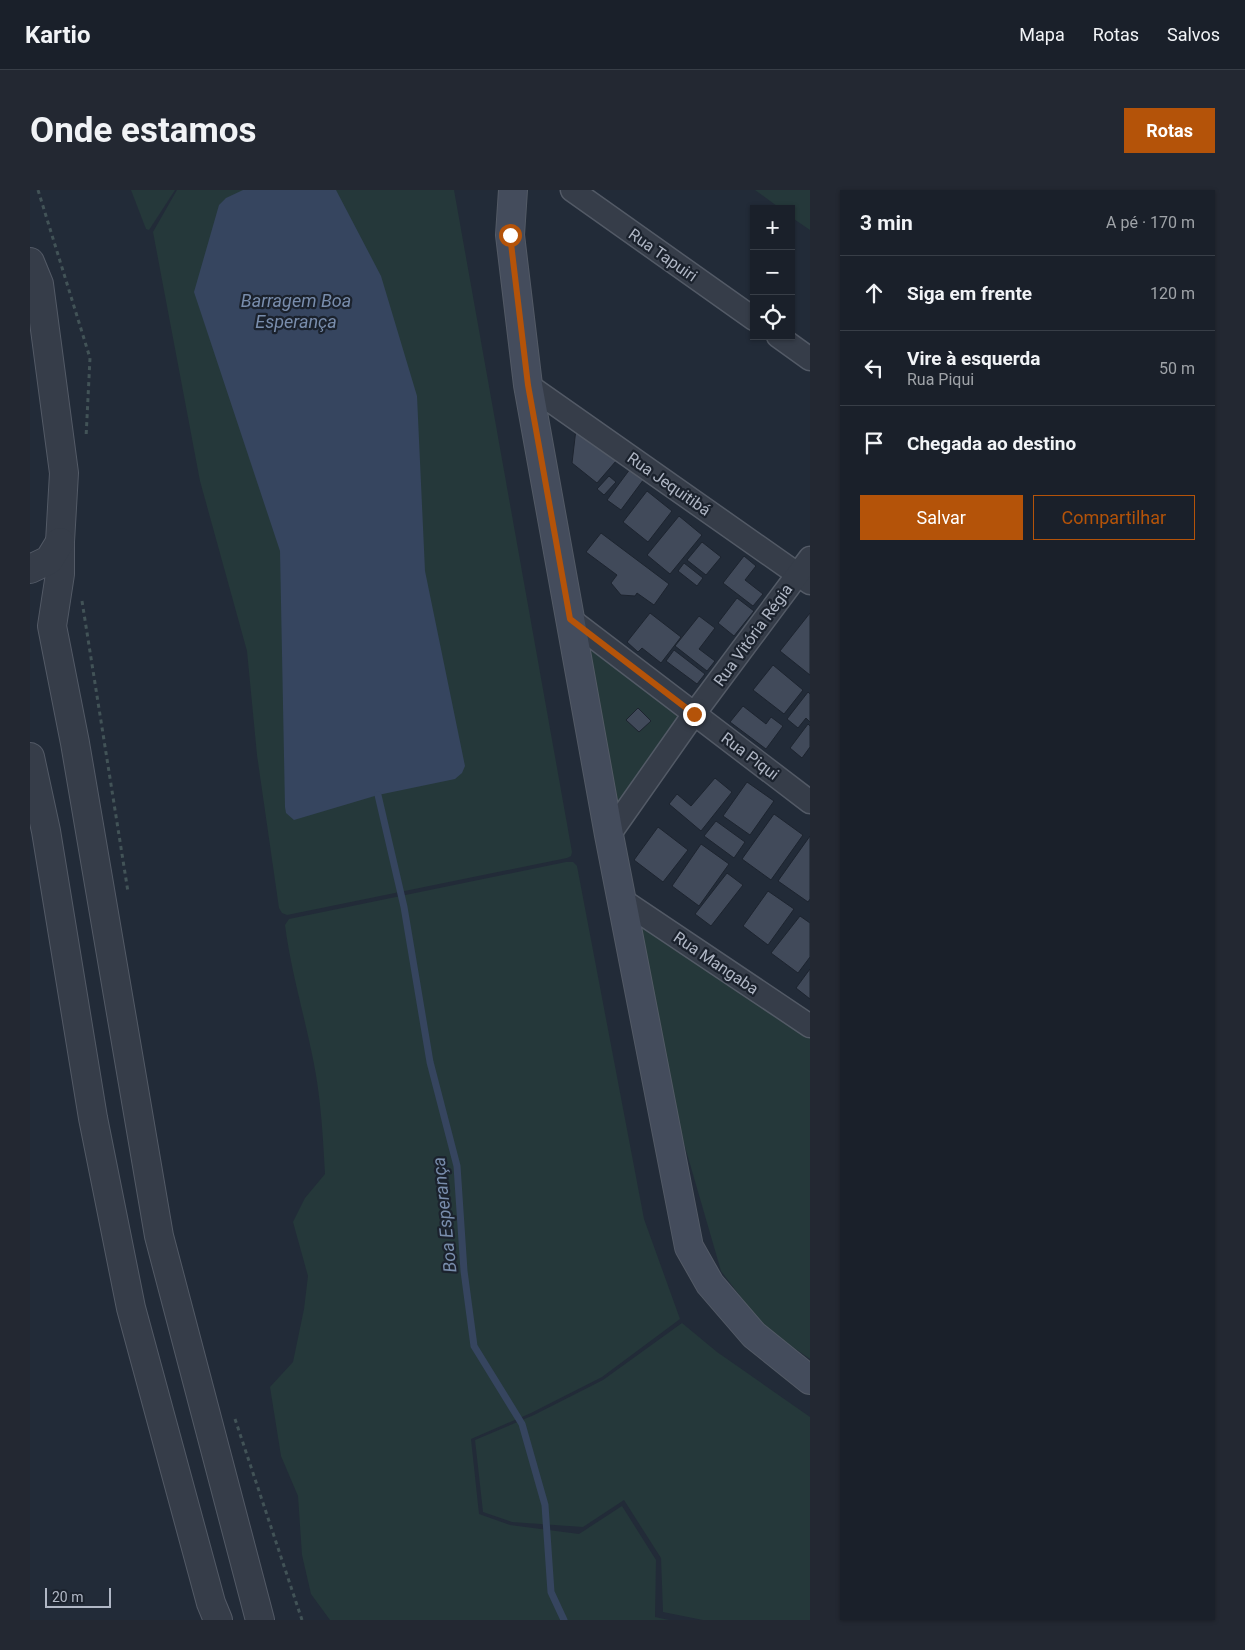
<!DOCTYPE html>
<html lang="pt">
<meta charset="utf-8">
<style>
body{margin:0;font-family:Roboto,sans-serif;background:#232832;color:#f1f3f6}
.controls{position:absolute;right:15px;top:15px;display:grid;overflow:hidden;border-radius:0px;box-shadow:0 1px 4px #0004}
.controls button{width:45px;height:45px;display:grid;place-items:center;padding:0;border:0;border-bottom:1px solid #383e47;background:#1a202a;color:#f1f3f6;font:25px sans-serif}
.scale{position:absolute;left:15px;bottom:12px;width:66px;box-sizing:border-box;padding-left:5px;border:2px solid #b0b7c5;border-top:0;font-size:14px;line-height:18px;white-space:nowrap;color:#b0b7c5;-webkit-text-stroke:4px #1b222d;paint-order:stroke}
.stop{position:absolute;width:15px;height:15px;margin:-11px;border:4px solid #b45309;border-radius:50%;background:#fff}
.stop.end{background:#b45309;border-color:#fff;box-shadow:0 1px 5px #0008}
.list{margin:0;padding:0;list-style:none}
h2{display:flex;justify-content:space-between;align-items:center;height:65px;margin:0;padding:0 20px;font-size:21px}
h2 small{font-size:16px;font-weight:400;color:#9fa3a8}
.list li{display:grid;grid-template-columns:32px 1fr auto;gap:15px;align-items:center;box-sizing:border-box;height:75px;padding:0 20px;border-top:1px solid #383e47}
.list b{display:block;font-size:19px;white-space:nowrap}
.list p{margin:0;font-size:16px;white-space:nowrap;color:#9fa3a8}
.list em{font-size:16px;font-style:normal;color:#9fa3a8}
.actions{display:flex;gap:10px;padding:15px 20px}
.actions a{flex:1;padding:11px 0;border:1px solid #b45309;border-radius:0px;text-align:center;font-size:18px;color:#b45309}
.actions .main{background:#b45309;color:#fff}
.icon{flex:none;width:28px;height:28px;fill:none;stroke:currentColor;stroke-width:2;stroke-linecap:round;stroke-linejoin:round}
.map{position:relative;flex:none;width:780px;height:1430px;overflow:hidden;border-radius:0px}
header{display:flex;align-items:center;gap:30px;box-sizing:border-box;height:70px;padding:0 25px;background:#1a202a;border-bottom:1px solid #383e47}
header strong{font-size:24px}
nav{display:flex;gap:28px;margin-inline-start:auto;font-size:18px}
.intro{display:flex;align-items:center;justify-content:space-between;box-sizing:border-box;height:120px;padding:0 30px}
h1{margin:0;font-size:35px}
.button{padding:12px 22px;border-radius:0px;background:#b45309;color:#fff;font-size:18px;font-weight:700}
main{display:flex;gap:30px;padding:0 30px}
aside{flex:1;background:#1a202a;border-radius:0px;box-shadow:0 1px 4px #0004}
.map>svg:first-child{display:block}
</style>
<header>
<strong>Kartio</strong>
<nav><a>Mapa</a><a>Rotas</a><a>Salvos</a></nav>
</header>
<div class="intro"><h1>Onde estamos</h1><a class="button">Rotas</a></div>
<main>
<div class="map">
<svg width="780" height="1430" viewBox="0 0 780 1430">
<rect width="100%" height="100%" fill="#222b38"/>
<g fill="#25383a">
<polygon points="101,0 145,0 119,40 116,39"/>
<polygon points="147,0 424,0 542,662 541,666 537,668 257,725 252,723 249,718 227,565 217,461 170,291 123,42"/>
<polygon points="725,0 780,0 780,40 761,27 761,19 751,19"/>
<polygon points="559,457 656,527 588,616"/>
<path d="M536 672H543L547 676 614 1029 650 1129 572 1187 501 1223 441 1249 449 1324 480 1335 549 1344 592 1316 626 1370 625 1427 639 1430H300L281 1404 272 1365 268 1306 251 1266 240 1197 263 1172 274 1119 278 1086 263 1032 275 1008 295 984C293 947 291 910 284 874 275 827 261 782 255 735L259 729Z"/>
<polygon points="605,725 780,845 780,1169 733,1136 691,1081 640,905"/>
<polygon points="652,1133 687,1162 780,1227 780,1430 673,1430 633,1422 631,1368 594,1310 553,1337 482,1332 453,1322 445,1250 504,1225 573,1190"/>
</g>
<polygon fill="#36455f" points="213,0 306,0 351,86 387,206 395,381 435,576 432,583 425,589 348,605 264,630 256,623 255,617 250,361 164,102 189,15 196,8"/>
<g fill="none" stroke-linecap="round" stroke-linejoin="round">
<polyline stroke="#36455f" stroke-width="7" points="348,605 374,717 400,872 427,976 434,1081 444,1156 492,1234 515,1315 521,1402 534,1430"/>
</g>
<g fill="#414a5a" stroke="#1d242f">
<polygon points="546,239 586,271 567,293 542,273"/>
<polygon points="600,279 614,289 591,320 577,310"/>
<polygon points="579,286 586,292 574,305 567,299"/>
<polygon points="617,301 642,321 618,352 593,332"/>
<polygon points="649,326 672,345 640,384 617,365"/>
<polygon points="571,343 639,394 624,415 607,403 605,406 591,405 581,393 587,385 556,362"/>
<polygon points="672,352 691,367 676,385 657,370"/>
<polygon points="714,366 726,376 715,390 733,404 723,416 693,393"/>
<polygon points="654,373 673,388 667,396 648,381"/>
<polygon points="707,408 724,421 704,446 688,433"/>
<polygon points="620,423 651,447 631,473 612,458 608,462 597,452"/>
<polygon points="780,423 780,485 750,461"/>
<polygon points="669,426 685,438 669,459 685,471 677,481 645,456"/>
<polygon points="644,460 675,484 667,494 636,471"/>
<polygon points="743,475 773,500 754,524 723,500"/>
<polygon points="778,502 780,504 780,532 776,528 768,538 757,529"/>
<polygon points="713,516 736,534 741,527 753,536 736,559 700,532"/>
<polygon points="608,518 621,531 609,542 596,530"/>
<polygon points="778,534 780,536 780,557 772,568 760,558"/>
<polygon points="685,588 702,602 671,641 639,614 647,604 661,616"/>
<polygon points="717,592 744,611 720,645 693,626"/>
<polygon points="744,624 773,645 741,690 712,669"/>
<polygon points="686,631 715,652 704,668 674,646"/>
<polygon points="628,637 658,660 633,692 604,670"/>
<polygon points="780,646 780,709 778,712 748,691"/>
<polygon points="671,654 699,674 669,716 642,696"/>
<polygon points="697,683 713,695 681,736 665,724"/>
<polygon points="738,701 764,719 738,755 713,736"/>
<polygon points="770,726 780,733 780,767 768,783 741,763"/>
<polygon points="780,779 780,809 766,798"/>
</g>
<g fill="none" stroke-linecap="round" stroke-linejoin="round">
<defs>
<g id="minor">
<polyline points="542,0 724,129"/>
<polyline points="748,146 780,169"/>
<polyline points="498,195 780,393"/>
<polyline points="540,429 780,612"/>
<polyline points="579,645 664,524 780,368"/>
<polyline points="592,710 780,836"/>
</g>
<g id="tertiary">
<polyline points="0,72 9,94 34,283 30,352 30,384 22,436 45,553 129,1046 230,1430"/>
<polyline points="0,379 19,370 30,352"/>
<polyline points="0,567 16,641 63,928 101,1118 181,1413 188,1430"/>
</g>
<polyline id="secondary" points="483,0 480,45 498,195 579,645 659,1057 680,1094 724,1145 780,1190"/>
</defs>
<use href="#minor" stroke="#535a66" stroke-width="25"/>
<use href="#tertiary" stroke="#535a66" stroke-width="30"/>
<use href="#secondary" stroke="#535a66" stroke-width="30"/>
<g stroke="#425357" stroke-width="3" stroke-dasharray="4 4" stroke-linecap="butt">
<polyline points="8,0 60,168 56,248"/>
<polyline points="52,411 98,702"/>
<polyline points="205,1229 272,1430"/>
</g>
<use href="#minor" stroke="#363d49" stroke-width="22"/>
<use href="#tertiary" stroke="#363d49" stroke-width="28"/>
<use href="#secondary" stroke="#444c5c" stroke-width="28"/>
</g>
<g fill="none" stroke-linecap="round" stroke-linejoin="round">
<polyline stroke="#b45309" stroke-width="6" points="480,45 498,195 540,429 664,524"/>
</g>
<g text-anchor="middle" dominant-baseline="central" stroke-width="4.5" stroke-linejoin="round" paint-order="stroke">
<g font-size="16" fill="#b0b7c5" stroke="#1b222d">
<text transform="translate(633 65) rotate(35)">Rua Tapuiri</text>
<text transform="translate(639 294) rotate(35)">Rua Jequitibá</text>
<text transform="translate(723 445) rotate(-54)">Rua Vitória Régia</text>
<text transform="translate(720 566) rotate(37)">Rua Piqui</text>
<text transform="translate(686 773) rotate(34)">Rua Mangaba</text>
</g>
<g font-size="18" font-style="italic" fill="#798dac" stroke="#1b222d">
<text x="266" y="110">Barragem Boa<tspan x="266" dy="21">Esperança</tspan></text>
<text transform="translate(414 1025) rotate(-96)">Boa Esperança</text>
</g>
</g>
</svg>
<div class="controls">
<button>+</button>
<button>−</button>
<button><svg class="icon" aria-label="locate" viewBox="0 0 24 24"><circle cx="12" cy="12" r="6"/><path d="M12 2v4M12 18v4M2 12h4M18 12h4"/></svg></button>
</div>
<div class="scale">20 m</div>
<div class="stop" style="left:480px;top:45px"></div>
<div class="stop end" style="left:664px;top:524px"></div>
</div>
<aside>
<h2>3 min<small>A pé · 170 m</small></h2>
<ul class="list">
<li><svg class="icon" aria-label="ahead" viewBox="0 0 24 24"><path d="M12 20V5M6 11l6-6 6 6"/></svg><div><b>Siga em frente</b></div><em>120 m</em></li>
<li><svg class="icon" aria-label="left" viewBox="0 0 24 24"><path d="M17 20v-9H6M10 6l-5 5 5 5"/></svg><div><b>Vire à esquerda</b><p>Rua Piqui</p></div><em>50 m</em></li>
<li><svg class="icon" aria-label="arrive" viewBox="0 0 24 24"><path d="M6 21V4h12l-3 4 3 4H6"/></svg><div><b>Chegada ao destino</b></div></li>
</ul>
<div class="actions"><a class="main">Salvar</a><a>Compartilhar</a></div>
</aside>
</main>
